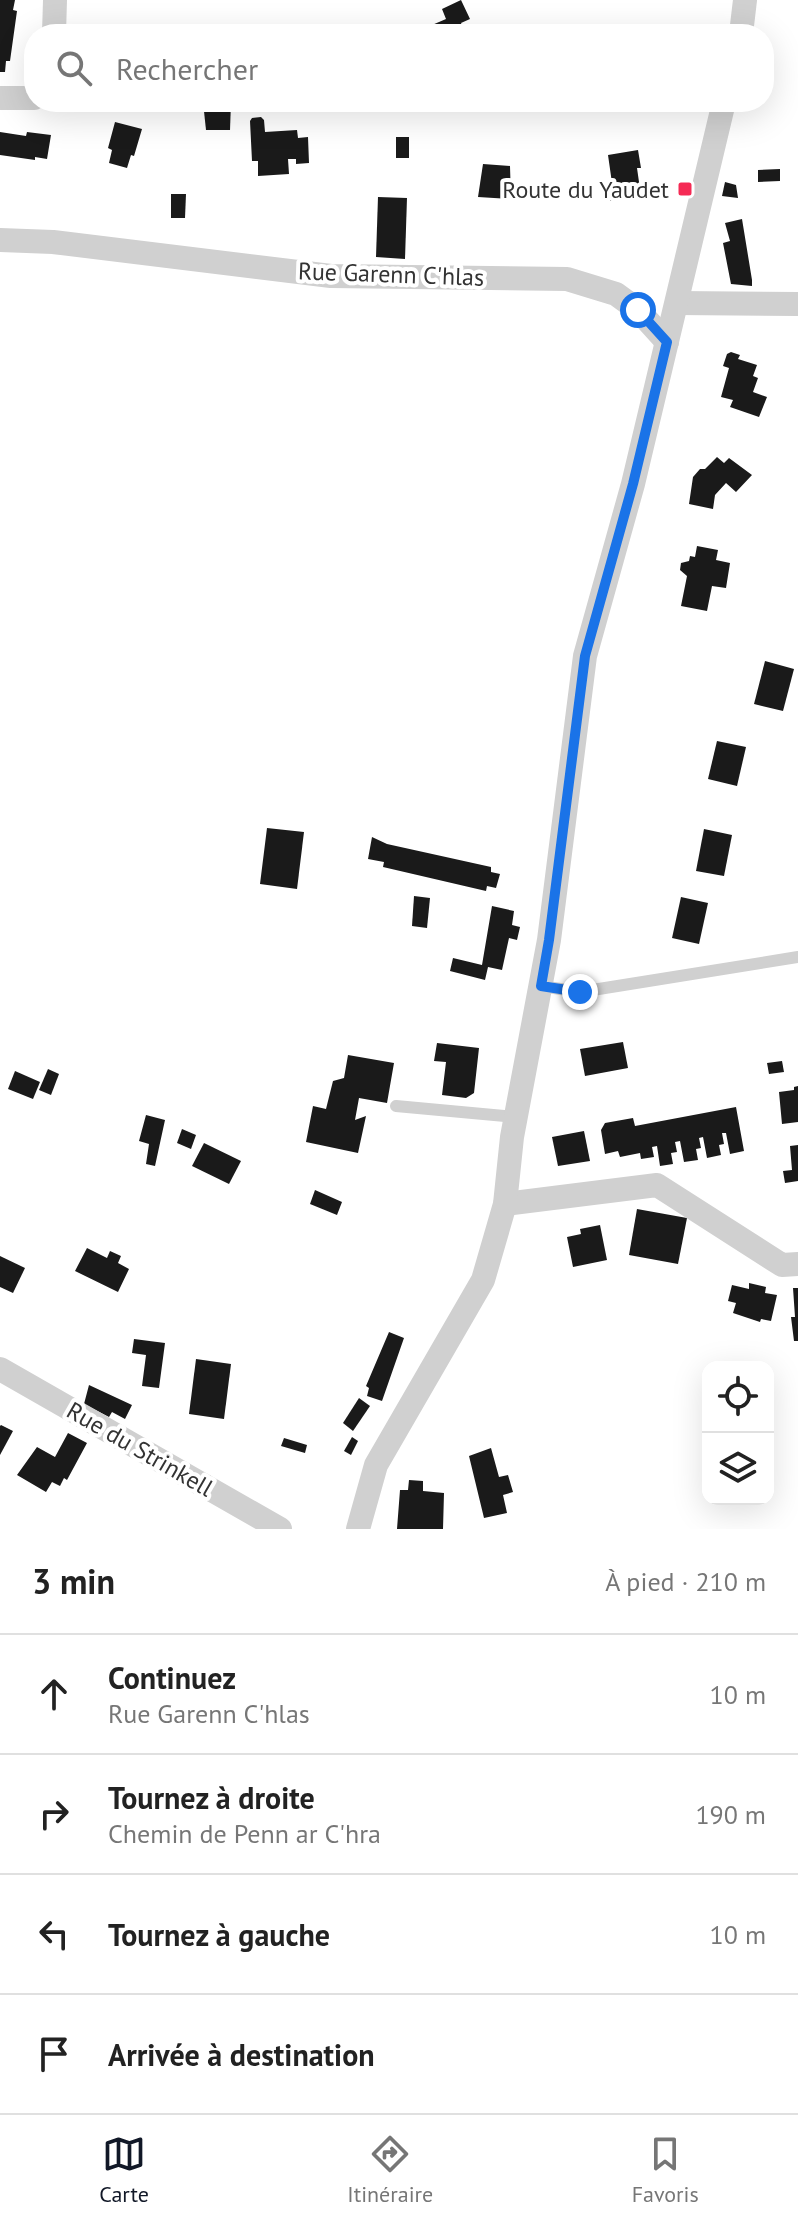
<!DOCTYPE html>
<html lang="fr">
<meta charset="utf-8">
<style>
body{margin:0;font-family:"PT Sans",sans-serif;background:#f2f2f2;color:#222}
.controls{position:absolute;right:24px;bottom:24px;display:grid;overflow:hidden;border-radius:16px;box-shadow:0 8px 32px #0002}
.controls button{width:72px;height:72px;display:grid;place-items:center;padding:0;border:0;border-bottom:2px solid #e0e0e0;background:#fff;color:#222;font:40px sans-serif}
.stop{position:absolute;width:24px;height:24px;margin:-18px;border:6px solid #1a73e8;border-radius:50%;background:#fff}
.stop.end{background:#1a73e8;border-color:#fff;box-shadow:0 2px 8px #0008}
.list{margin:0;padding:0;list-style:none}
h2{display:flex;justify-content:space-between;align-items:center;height:104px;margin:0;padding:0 32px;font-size:34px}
h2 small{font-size:26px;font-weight:400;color:#767676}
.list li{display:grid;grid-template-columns:52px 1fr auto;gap:24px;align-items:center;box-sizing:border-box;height:120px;padding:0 32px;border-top:2px solid #e0e0e0}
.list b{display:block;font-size:30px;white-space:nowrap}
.list p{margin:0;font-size:26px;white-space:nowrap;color:#767676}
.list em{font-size:26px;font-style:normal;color:#767676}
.icon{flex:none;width:44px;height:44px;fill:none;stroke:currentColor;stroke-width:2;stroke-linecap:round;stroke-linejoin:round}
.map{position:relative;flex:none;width:798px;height:1529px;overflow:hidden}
.search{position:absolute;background:#fff;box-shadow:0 8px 32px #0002;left:24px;right:24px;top:24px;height:88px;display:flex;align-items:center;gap:20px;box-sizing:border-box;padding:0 28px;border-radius:32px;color:#767676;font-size:30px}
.sheet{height:584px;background:#fff}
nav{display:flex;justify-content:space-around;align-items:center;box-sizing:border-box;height:112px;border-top:2px solid #e0e0e0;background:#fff;font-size:22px;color:#767676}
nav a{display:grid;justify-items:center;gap:4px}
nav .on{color:#111827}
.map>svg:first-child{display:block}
</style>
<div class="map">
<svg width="798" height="1529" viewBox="0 0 798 1529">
<rect width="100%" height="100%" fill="#fff"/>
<g fill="#1a1a1a">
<polygon points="0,0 15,0 13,10 17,11 10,61 6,61 5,72 0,72"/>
<polygon points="461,0 470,19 461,23 465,34 436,34 432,25 446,19 442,9"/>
<polygon points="203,102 231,102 230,130 206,130"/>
<rect x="630" y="102" width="29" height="9"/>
<polygon points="261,117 264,120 265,132 297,130 298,138 308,137 309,163 296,164 296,159 288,159 289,174 258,176 258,161 252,161 250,121 252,118"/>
<polygon points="115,122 142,129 134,156 131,155 127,168 109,163 112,150 108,148"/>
<polygon points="0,132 26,136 27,132 51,135 47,159 35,157 35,160 0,155"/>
<rect x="396" y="137" width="13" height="21"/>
<polygon points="638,150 641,168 637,168 641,196 608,201 606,184 612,183 608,155"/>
<polygon points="483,164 510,166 511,199 478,197"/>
<polygon points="780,169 780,181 758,182 758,170"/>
<polygon points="725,182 736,185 738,198 722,196"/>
<polygon points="171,194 186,194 185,218 171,218"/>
<polygon points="378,197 407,198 405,259 376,257"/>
<polygon points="742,219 752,280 752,286 731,284 723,243 730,241 725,223"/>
<polygon points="731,352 740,355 738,359 757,365 753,376 758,378 753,392 767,397 759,417 730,407 733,400 721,397 729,368 723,366 727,354"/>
<polygon points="717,457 724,463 729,458 752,475 736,492 726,483 715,495 713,509 689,504 693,477 700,469 705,469"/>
<polygon points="697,546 718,550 716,560 730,563 726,588 712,586 707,611 681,606 687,576 680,570 681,563 689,561 690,556 695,557"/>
<polygon points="765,661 794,669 783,711 754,704"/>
<polygon points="717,741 746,747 737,786 708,779"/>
<polygon points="267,828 304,832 297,889 260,884"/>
<polygon points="704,829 732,835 724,876 696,871"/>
<polygon points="372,837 387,844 491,867 491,872 500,874 496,888 487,886 486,891 383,867 384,862 368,859"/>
<polygon points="414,896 430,898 427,928 412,926"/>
<polygon points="681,897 708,903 699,944 672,938"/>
<polygon points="492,906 514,911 512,925 520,927 517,940 509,938 502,970 488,967 485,980 450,971 453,958 482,965"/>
<polygon points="623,1042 628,1068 585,1076 580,1049"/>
<polygon points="437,1043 479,1048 474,1093 466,1098 442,1095 446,1062 434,1061"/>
<polygon points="348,1055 394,1063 387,1103 359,1098 355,1120 366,1116 358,1153 306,1142 313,1106 326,1109 333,1081 344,1078"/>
<polygon points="782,1061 784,1072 769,1074 767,1063"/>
<polygon points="48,1069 59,1074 51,1095 39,1090"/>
<polygon points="15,1071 40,1082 33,1099 8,1089"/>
<polygon points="798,1086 798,1122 782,1124 779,1092 794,1090 794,1087"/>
<polygon points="736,1107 744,1151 730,1154 726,1133 722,1133 724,1144 719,1145 721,1155 707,1158 703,1137 699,1138 701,1148 696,1149 698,1160 684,1162 680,1141 675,1142 677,1152 671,1153 673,1164 660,1166 657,1146 652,1147 654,1157 641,1159 640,1153 620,1157 618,1151 605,1154 601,1130 605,1123 633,1118 635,1126"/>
<polygon points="146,1115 165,1120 155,1166 146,1164 149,1144 139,1141"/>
<polygon points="182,1129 196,1135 191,1149 177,1143"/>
<polygon points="584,1131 590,1161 558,1166 552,1137"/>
<polygon points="204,1143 241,1161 229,1184 192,1166"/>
<polygon points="798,1145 798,1181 785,1183 783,1171 792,1170 790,1146"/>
<polygon points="315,1190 342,1202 337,1215 310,1204"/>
<polygon points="637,1209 687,1218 678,1264 629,1255"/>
<polygon points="600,1225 607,1260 573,1267 567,1237 581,1234 580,1229"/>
<polygon points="87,1248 107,1258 110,1251 121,1256 118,1263 129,1269 118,1292 75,1271"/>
<polygon points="0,1256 25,1268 13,1293 0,1287"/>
<polygon points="749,1283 766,1287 765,1293 777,1295 771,1321 761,1319 760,1322 733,1313 736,1303 728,1301 732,1285 749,1289"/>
<polygon points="793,1288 798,1288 798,1341 794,1341 791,1317 795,1317"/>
<polygon points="389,1332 404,1338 382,1401 367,1396 369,1388 366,1386"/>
<polygon points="134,1339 165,1343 159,1388 142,1386 146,1355 132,1353"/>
<polygon points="196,1359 231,1364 224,1419 189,1414"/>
<polygon points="89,1385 132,1405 125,1419 112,1412 109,1417 84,1404"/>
<polygon points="359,1398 370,1406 353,1431 343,1423"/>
<polygon points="1,1425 13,1431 0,1455 0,1426"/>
<polygon points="68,1433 87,1443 67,1480 64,1478 60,1486 52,1482 46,1492 17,1475 37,1447 55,1457"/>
<polygon points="352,1437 358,1441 351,1455 344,1451"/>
<polygon points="284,1438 307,1445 305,1453 281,1446"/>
<polygon points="491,1448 499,1477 508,1475 513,1492 503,1495 507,1513 484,1518 469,1456"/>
<polygon points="409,1480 423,1481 423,1491 444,1493 443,1529 397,1529 400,1490 408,1490"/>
</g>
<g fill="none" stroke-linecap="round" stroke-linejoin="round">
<g stroke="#d0d0d0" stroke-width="12">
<polyline points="541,986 580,992 798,957"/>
<polyline points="396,1106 516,1117"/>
</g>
<g stroke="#d0d0d0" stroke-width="24">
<polyline points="54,34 55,0"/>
<polyline points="741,34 745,0"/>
<polyline points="0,98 34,98"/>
<polyline points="0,240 53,242 331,276 567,279 616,294 638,310 667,342"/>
<polyline points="677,303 798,304"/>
<polyline points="505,1204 657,1185 782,1265 798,1264"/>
<polyline points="0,1369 280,1529"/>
<polyline points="358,1529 376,1465 483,1280 505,1204 512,1137 549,940 585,656 633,484 724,102"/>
</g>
</g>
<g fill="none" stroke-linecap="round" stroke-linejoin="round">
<polyline stroke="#1a73e8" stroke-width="10" points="580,992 541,986 549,940 585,656 633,484 667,342 638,310"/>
</g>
<rect fill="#f52a54" stroke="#fff" stroke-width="3" x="677" y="181" width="16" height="16" rx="4"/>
<g text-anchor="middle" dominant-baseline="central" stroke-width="8" stroke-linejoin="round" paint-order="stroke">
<g font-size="24" fill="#333" stroke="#fff" text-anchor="end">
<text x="669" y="189">Route du Yaudet</text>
</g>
<g font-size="24" fill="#333" stroke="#fff">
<text transform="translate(391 274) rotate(2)">Rue Garenn C'hlas</text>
<text transform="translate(140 1449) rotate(30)">Rue du Strinkell</text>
</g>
</g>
</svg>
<div class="controls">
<button><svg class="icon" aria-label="locate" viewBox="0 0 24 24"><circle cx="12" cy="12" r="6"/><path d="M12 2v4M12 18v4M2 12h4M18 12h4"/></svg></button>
<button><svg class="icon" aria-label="layers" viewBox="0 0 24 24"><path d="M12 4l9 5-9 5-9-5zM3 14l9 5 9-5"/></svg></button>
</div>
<div class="stop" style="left:638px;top:310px"></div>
<div class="stop end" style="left:580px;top:992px"></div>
<div class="search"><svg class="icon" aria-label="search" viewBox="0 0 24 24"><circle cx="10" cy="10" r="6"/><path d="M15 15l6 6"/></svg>Rechercher</div>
</div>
<section class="sheet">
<h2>3 min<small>À pied · 210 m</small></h2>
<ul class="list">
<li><svg class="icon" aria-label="ahead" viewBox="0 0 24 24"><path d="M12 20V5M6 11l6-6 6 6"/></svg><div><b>Continuez</b><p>Rue Garenn C'hlas</p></div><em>10 m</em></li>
<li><svg class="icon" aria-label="right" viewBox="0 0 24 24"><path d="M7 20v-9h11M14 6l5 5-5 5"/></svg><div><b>Tournez à droite</b><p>Chemin de Penn ar C'hra</p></div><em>190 m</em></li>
<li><svg class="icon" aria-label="left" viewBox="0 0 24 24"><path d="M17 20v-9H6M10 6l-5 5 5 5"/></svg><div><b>Tournez à gauche</b></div><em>10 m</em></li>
<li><svg class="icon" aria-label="arrive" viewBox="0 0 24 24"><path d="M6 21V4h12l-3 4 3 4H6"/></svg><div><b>Arrivée à destination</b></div></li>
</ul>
</section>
<nav>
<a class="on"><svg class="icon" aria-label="map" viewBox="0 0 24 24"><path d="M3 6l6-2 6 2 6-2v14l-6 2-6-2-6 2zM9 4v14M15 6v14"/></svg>Carte</a>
<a><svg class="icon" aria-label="directions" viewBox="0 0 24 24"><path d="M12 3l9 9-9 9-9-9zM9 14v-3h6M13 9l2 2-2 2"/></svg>Itinéraire</a>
<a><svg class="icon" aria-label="saved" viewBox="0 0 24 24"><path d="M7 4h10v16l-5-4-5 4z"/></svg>Favoris</a>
</nav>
